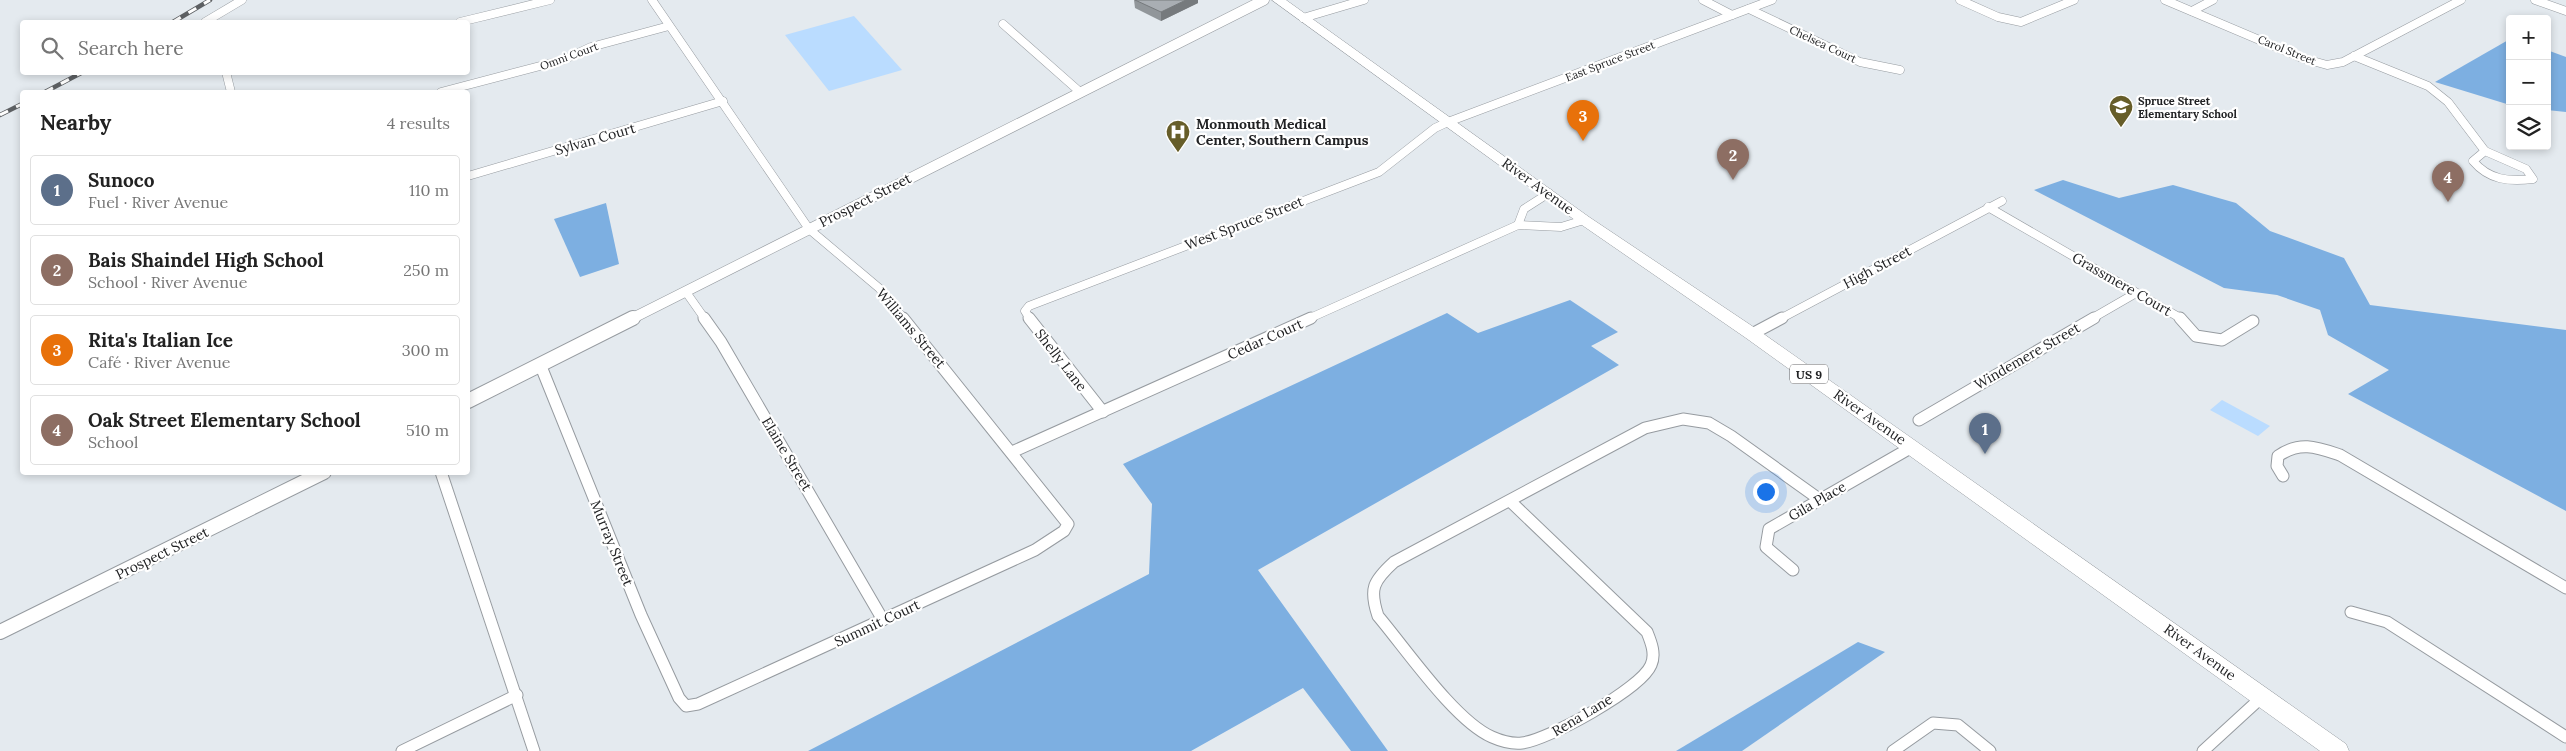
<!DOCTYPE html>
<meta charset="utf-8">
<style>
body{margin:0;font-family:Lora,serif;background:#f2f2f2;color:#222}
.controls{position:absolute;right:15px;top:15px;display:grid;overflow:hidden;border-radius:5px;box-shadow:0 2px 8px #0003}
.controls button{width:45px;height:45px;display:grid;place-items:center;padding:0;border:0;border-bottom:1px solid #e0e0e0;background:#fff;color:#222;font:25px sans-serif}
.you{position:absolute;left:1765px;top:491px;width:18px;height:18px;margin:-12px;border:4px solid #fff;border-radius:50%;background:#1a73e8;box-shadow:0 0 0 8px #1a73e833}
.badge{display:grid;place-items:center;width:32px;height:32px;border-radius:50%;background:#2563eb;color:#fff;font-size:16px;font-weight:700}
.pin{position:absolute;translate:-50% -41px;filter:drop-shadow(0 1px 2px #0008)}
.pin::after{content:'';position:absolute;top:26px;width:18px;height:15px;background:inherit;clip-path:polygon(0 0,100% 0,50% 100%)}
.list{margin:0;padding:0;list-style:none}
h2{display:flex;justify-content:space-between;align-items:center;height:65px;margin:0;padding:0 20px;font-size:21px}
h2 small{font-size:16px;font-weight:400;color:#767676}
.list li{display:grid;grid-template-columns:32px 1fr auto;gap:15px;align-items:center;box-sizing:border-box;height:70px;margin:0 10px 10px;padding:0 10px;border:1px solid #e0e0e0;border-radius:5px}
.list b{display:block;font-size:19px;white-space:nowrap}
.list p{margin:0;font-size:16px;white-space:nowrap;color:#767676}
.list em{font-size:16px;font-style:normal;color:#767676}
.icon{flex:none;width:28px;height:28px;fill:none;stroke:currentColor;stroke-width:2;stroke-linecap:round;stroke-linejoin:round}
.map{position:relative;flex:none;width:2566px;height:751px;overflow:hidden}
.search{position:absolute;background:#fff;box-shadow:0 2px 8px #0003;left:20px;top:20px;width:450px;height:55px;display:flex;align-items:center;gap:12px;box-sizing:border-box;padding:0 18px;border-radius:5px;color:#767676;font-size:19px}
.panel{position:absolute;background:#fff;box-shadow:0 2px 8px #0003;left:20px;top:90px;width:450px;height:385px;border-radius:5px}
.map>svg:first-child{display:block}
</style>
<div class="map">
<svg width="2566" height="751" viewBox="0 0 2566 751">
<rect width="100%" height="100%" fill="#e4eaef"/>
<g fill="#badcff">
<polygon points="854,16 902,70 829,91 785,35"/>
<polygon points="2222,400 2270,426 2258,436 2210,410"/>
</g>
<g fill="#7dafe1">
<polygon points="2510,39 2510,105 2435,82"/>
<polygon points="2547,50 2566,57 2566,112 2547,110"/>
<polygon points="2063,180 2119,198 2173,185 2236,203 2270,231 2344,258 2370,305 2566,330 2566,511 2348,394 2389,370 2328,335 2320,310 2277,295 2224,288 2034,190"/>
<polygon points="606,203 619,264 580,277 554,219"/>
<polygon points="1570,300 1618,332 1591,346 1619,365 1258,570 1388,751 1351,751 1303,688 1191,751 808,751 1149,574 1152,504 1123,464 1447,313 1478,333"/>
<polygon points="1858,642 1885,652 1742,751 1676,751"/>
</g>
<g fill="none" stroke-linecap="round" stroke-linejoin="round">
<defs>
<g id="minor-far1">
<polyline points="652,0 809,229 879,288 904,319"/>
<polyline points="1703,0 1732,15"/>
<polyline points="1960,0 1998,17 2021,22 2074,0"/>
<polyline points="2165,0 2302,58 2327,65 2343,62 2461,0"/>
<polyline points="2535,0 2566,11"/>
<polyline points="1749,9 1860,62 1900,70"/>
<polyline points="2192,11 2213,0"/>
<polyline points="1303,18 1364,0"/>
<polyline points="205,22 242,0"/>
<polyline points="460,22 550,0"/>
<polyline points="1003,24 1080,92"/>
<polyline points="2354,56 2428,86 2448,102 2485,151"/>
<polyline points="226,72 231,92"/>
<polyline points="441,92 563,60 591,47 669,26"/>
<path d="M2485 151 2526 169 2533 179C2509 182 2489 180 2473 161Z"/>
<polyline points="468,176 723,101"/>
<polyline points="1988,207 2182,319"/>
<polyline points="1518,225 1524,209 1549,193"/>
<polyline points="686,292 705,319"/>
<polyline points="1030,319 1025,311 1029,306 1379,172 1435,128 1448,122 1772,0"/>
<polyline points="1308,319 1518,225 1561,227 1584,220"/>
<polyline points="1780,319 2002,201"/>
<polyline points="2091,319 2136,293"/>
</g>
<g id="minor">
<polyline points="704,318 721,342 883,620"/>
<polyline points="1029,318 1103,412"/>
<polyline points="2180,318 2196,336 2222,340 2253,321"/>
<polyline points="1752,334 1782,318"/>
<polyline points="540,364 641,615 679,698 686,706 698,704 1035,550 1064,531 1068,524 903,318"/>
<polyline points="1919,420 2094,318"/>
<polyline points="1012,452 1311,318"/>
<polyline points="441,472 534,751"/>
<path d="M2283 476 2277 466 2278 456C2300 441 2316 447 2340 455L2566 588"/>
<path d="M1510 501 1647 632C1651 642 1656 654 1651 665 1641 689 1548 740 1522 743 1512 744 1501 741 1492 737 1455 721 1406 649 1378 616 1369 589 1373 581 1394 562L1645 428 1683 419 1709 423 1731 436 1819 499"/>
<polyline points="1793,570 1766,547 1769,529 1912,447"/>
<polyline points="2351,612 2387,622 2566,737"/>
<polyline points="402,751 517,695"/>
<polyline points="1893,751 1933,723 1958,725 1990,751"/>
<polyline points="2203,751 2262,697"/>
</g>
<polyline id="tertiary-far1" points="631,319 1264,0"/>
<g id="tertiary">
<polyline points="468,401 633,318"/>
<polyline points="0,632 324,472"/>
</g>
<polygon id="trunk" points="1272,0 1286,0 1589,217 1758,330 2346,744 2349,751 2320,751 1746,338 1579,223"/>
</defs>
<use href="#minor-far1" stroke="#969ba0" stroke-width="9"/>
<use href="#minor" stroke="#969ba0" stroke-width="13"/>
<use href="#tertiary-far1" stroke="#969ba0" stroke-width="11"/>
<use href="#tertiary" stroke="#969ba0" stroke-width="16"/>
<use href="#trunk" stroke="#969ba0" stroke-width="1"/>
<use href="#minor-far1" stroke="#fff" stroke-width="8"/>
<use href="#minor" stroke="#fff" stroke-width="11"/>
<use href="#tertiary-far1" stroke="#fff" stroke-width="10"/>
<use href="#tertiary" stroke="#fff" stroke-width="14"/>
<use href="#trunk" fill="#fff" fill-rule="evenodd"/>
<defs>
<g id="rail">
<polyline points="173,22 210,0"/>
<polyline points="45,92 83,72"/>
<polyline points="0,115 22,104"/>
</g>
</defs>
<use href="#rail" stroke="#5d6063" stroke-width="4.5"/>
<use href="#rail" stroke="#fff" stroke-width="3" stroke-dasharray="9" stroke-linecap="butt"/>
</g>
<polygon fill="#91969a" points="1134,0 1198,0 1198,3 1161,21 1135,8"/>
<polygon fill="#767a7d" points="1186,0 1198,0 1198,3 1161,21 1161,12"/>
<polygon fill="#a9aeb3" stroke="#767a7d" points="1135,0 1186,0 1161,12"/>
<defs>
<symbol id="school-pin" viewBox="-11 -11 22 30"><path d="M0 17L-7.5 6A9.5 9.5 0 1 1 7.5 6Z" fill="#665d29" stroke="#fff"/><path d="M0-5L7-2L0 1L-7-2ZM-4 1L0 2.5L4 1V4Q0 6-4 4Z" fill="#fff"/></symbol>
<symbol id="hospital-pin" viewBox="-11 -11 22 30"><path d="M0 17L-7.5 6A9.5 9.5 0 1 1 7.5 6Z" fill="#665d29" stroke="#fff"/><path d="M-5-5h3v3.5h4V-5h3V5h-3V1.5h-4V5h-3Z" fill="#fff"/></symbol>
</defs>
<g fill-rule="evenodd">
<use href="#school-pin" x="2107" y="93" width="28" height="38"/>
<use href="#hospital-pin" x="1164" y="118" width="28" height="38"/>
</g>
<g text-anchor="middle" dominant-baseline="central" stroke-width="4.5" stroke-linejoin="round" paint-order="stroke">
<g font-size="11" fill="#212224" stroke="#fff">
<text transform="translate(1823 44) rotate(25)">Chelsea Court</text>
<text transform="translate(2287 50) rotate(22)">Carol Street</text>
<text transform="translate(569 56) rotate(-20)">Omni Court</text>
<text transform="translate(1610 61) rotate(-21)">East Spruce Street</text>
</g>
<g font-size="11" font-weight="bold" fill="#212224" stroke="#fff" text-anchor="start">
<text x="2138" y="101">Spruce Street<tspan x="2138" dy="13">Elementary School</tspan></text>
</g>
<rect fill="#fff" stroke="#646466" stroke-width="1" x="1790" y="364.5" width="38" height="19" rx="4"/>
<g font-size="12" font-weight="bold" fill="#212224">
<text x="1809" y="374">US 9</text>
</g>
<g font-size="14" font-weight="bold" fill="#212224" stroke="#fff" text-anchor="start">
<text x="1196" y="124">Monmouth Medical<tspan x="1196" dy="16">Center, Southern Campus</tspan></text>
</g>
<g font-size="14" fill="#212224" stroke="#fff">
<text transform="translate(595 139) rotate(-16)">Sylvan Court</text>
<text transform="translate(1538 186) rotate(36)">River Avenue</text>
<text transform="translate(865 200) rotate(-27)">Prospect Street</text>
<text transform="translate(1244 223) rotate(-21)">West Spruce Street</text>
<text transform="translate(1877 267) rotate(-28)">High Street</text>
<text transform="translate(2122 284) rotate(30)">Grassmere Court</text>
<text transform="translate(911 328) rotate(50)">Williams Street</text>
<text transform="translate(1265 339) rotate(-24)">Cedar Court</text>
<text transform="translate(2027 356) rotate(-30)">Windemere Street</text>
<text transform="translate(1061 360) rotate(52)">Shelly Lane</text>
<text transform="translate(1870 417) rotate(35)">River Avenue</text>
<text transform="translate(787 454) rotate(59)">Elaine Street</text>
<text transform="translate(1817 501) rotate(-30)">Gila Place</text>
<text transform="translate(612 543) rotate(68)">Murray Street</text>
<text transform="translate(162 553) rotate(-26)">Prospect Street</text>
<text transform="translate(877 623) rotate(-25)">Summit Court</text>
<text transform="translate(2200 652) rotate(36)">River Avenue</text>
<text transform="translate(1582 715) rotate(-31)">Rena Lane</text>
</g>
</g>
</svg>
<div class="controls">
<button>+</button>
<button>−</button>
<button><svg class="icon" aria-label="layers" viewBox="0 0 24 24"><path d="M12 4l9 5-9 5-9-5zM3 14l9 5 9-5"/></svg></button>
</div>
<div class="you"></div>
<div class="pin badge" style="left:1985px;top:454px;background:#5c6f8a">1</div>
<div class="pin badge" style="left:1733px;top:180px;background:#8d6e63">2</div>
<div class="pin badge" style="left:1583px;top:141px;background:#e8710a">3</div>
<div class="pin badge" style="left:2448px;top:202px;background:#8d6e63">4</div>
<div class="search"><svg class="icon" aria-label="search" viewBox="0 0 24 24"><circle cx="10" cy="10" r="6"/><path d="M15 15l6 6"/></svg>Search here</div>
<section class="panel">
<h2>Nearby<small>4 results</small></h2>
<ul class="list">
<li><span class="badge" style="background:#5c6f8a">1</span><div><b>Sunoco</b><p>Fuel · River Avenue</p></div><em>110 m</em></li>
<li><span class="badge" style="background:#8d6e63">2</span><div><b>Bais Shaindel High School</b><p>School · River Avenue</p></div><em>250 m</em></li>
<li><span class="badge" style="background:#e8710a">3</span><div><b>Rita's Italian Ice</b><p>Café · River Avenue</p></div><em>300 m</em></li>
<li><span class="badge" style="background:#8d6e63">4</span><div><b>Oak Street Elementary School</b><p>School</p></div><em>510 m</em></li>
</ul>
</section>
</div>
